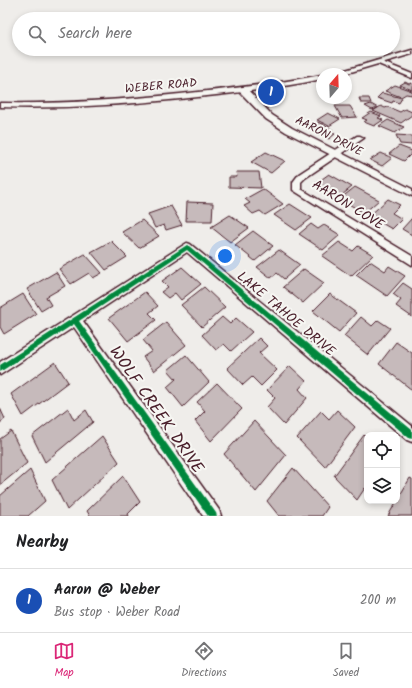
<!DOCTYPE html>
<meta charset="utf-8">
<style>
body{margin:0;font-family:Kalam,sans-serif;background:#f6f6f6;color:#202124}
.controls{position:absolute;right:12px;bottom:12px;display:grid;overflow:hidden;border-radius:8px;box-shadow:0 2px 6px #0003}
.controls button{width:36px;height:36px;display:grid;place-items:center;padding:0;border:0;border-bottom:1px solid #e0e0e0;background:#fff;color:#202124;font:20px sans-serif}
.compass{position:absolute;left:316px;top:68px;width:36px;height:36px;border-radius:50%;background:#fff;box-shadow:0 2px 6px #0003;rotate:19deg}
.you{position:absolute;left:225px;top:256px;width:14px;height:14px;margin:-10px;border:3px solid #fff;border-radius:50%;background:#1a73e8;box-shadow:0 0 0 6px #1a73e833}
.badge{display:grid;place-items:center;width:26px;height:26px;border-radius:50%;background:#db2777;color:#fff;font-size:13px;font-weight:700}
.pin{position:absolute;translate:-50% -50%;border:2px solid #fff;box-shadow:0 1px 4px #0006}
.list{margin:0;padding:0;list-style:none}
h2{display:flex;justify-content:space-between;align-items:center;height:52px;margin:0;padding:0 16px;font-size:17px}
h2 small{font-size:13px;font-weight:400;color:#757577}
.list li{display:grid;grid-template-columns:26px 1fr auto;gap:12px;align-items:center;box-sizing:border-box;height:64px;padding:0 16px;border-top:1px solid #e0e0e0}
.list b{display:block;font-size:15px;white-space:nowrap}
.list p{margin:0;font-size:13px;white-space:nowrap;color:#757577}
.list em{font-size:13px;font-style:normal;color:#757577}
.icon{flex:none;width:22px;height:22px;fill:none;stroke:currentColor;stroke-width:2;stroke-linecap:round;stroke-linejoin:round}
.map{position:relative;flex:none;width:412px;height:516px;overflow:hidden}
.search{position:absolute;background:#fff;box-shadow:0 2px 6px #0003;left:12px;right:12px;top:12px;height:44px;display:flex;align-items:center;gap:10px;box-sizing:border-box;padding:0 14px;border-radius:22px;color:#757577;font-size:15px}
.sheet{height:116px;background:#fff}
nav{display:flex;justify-content:space-around;align-items:center;box-sizing:border-box;height:56px;border-top:1px solid #e0e0e0;background:#fff;font-size:11px;color:#757577}
nav a{display:grid;justify-items:center;gap:2px}
nav .on{color:#db2777}
.map>svg:first-child{display:block}
</style>
<div class="map">
<svg width="412" height="516" viewBox="0 0 412 516">
<rect width="100%" height="100%" fill="#efedea"/>
<filter id="ink" filterUnits="userSpaceOnUse"><feTurbulence type="fractalNoise" baseFrequency=".025" numOctaves="2"/><feDisplacementMap in="SourceGraphic" scale="8" xChannelSelector="R" yChannelSelector="G"/><feConvolveMatrix kernelMatrix="1 2 1 2 8 2 1 2 1" color-interpolation-filters="sRGB"/></filter>
<g filter="url(#ink)">
<g fill="#c6babb" stroke="#4a1f2b">
<polygon points="405,82 409,84 412,83 412,90 400,85"/>
<polygon points="395,85 412,91 412,95 406,94 401,97 385,91"/>
<polygon points="382,93 402,98 399,103 393,101 392,103 377,98"/>
<polygon points="359,98 369,98 371,103 361,103"/>
<polygon points="371,104 378,108 372,110 365,106"/>
<polygon points="335,106 350,106 357,117 342,118"/>
<polygon points="381,106 385,108 388,107 400,112 405,109 412,112 412,115 401,123 373,111"/>
<polygon points="371,112 381,116 378,118 383,120 374,126 364,122 367,120 362,118"/>
<polygon points="328,113 340,119 329,126 317,120"/>
<polygon points="388,120 404,127 395,133 379,126"/>
<polygon points="318,122 333,130 330,132 335,134 329,139 313,131 316,129 311,126"/>
<polygon points="396,135 412,136 412,145 400,144"/>
<polygon points="399,146 412,151 412,153 404,161 389,154"/>
<polygon points="266,152 285,161 271,173 251,162"/>
<polygon points="381,153 392,158 382,166 370,160"/>
<polygon points="236,172 259,172 261,188 229,187 229,177 237,177"/>
<polygon points="329,174 352,187 338,198 315,184"/>
<polygon points="355,187 379,200 364,213 340,199"/>
<polygon points="263,189 283,204 265,215 260,211 253,214 244,206 250,203 245,199"/>
<polygon points="388,199 400,205 392,213 402,219 392,229 369,216"/>
<polygon points="187,202 213,203 212,221 186,221"/>
<polygon points="290,204 312,218 296,230 274,215"/>
<polygon points="171,206 182,225 166,230 164,225 155,228 148,214"/>
<polygon points="230,215 249,228 230,242 211,227"/>
<polygon points="412,218 412,235 402,229"/>
<polygon points="142,220 159,236 139,248 122,232"/>
<polygon points="311,224 318,229 324,225 340,235 323,250 299,234"/>
<polygon points="253,231 273,246 255,261 235,245"/>
<polygon points="111,241 127,257 106,270 91,252"/>
<polygon points="339,242 353,251 358,246 373,255 351,276 322,256"/>
<polygon points="279,250 300,265 284,279 277,273 271,278 257,267"/>
<polygon points="85,254 102,273 93,278 89,273 71,284 59,269"/>
<polygon points="370,261 385,271 389,266 405,276 387,296 356,275"/>
<polygon points="182,267 201,284 181,300 175,293 168,298 161,292 168,287 162,281"/>
<polygon points="304,269 324,283 303,303 283,287"/>
<polygon points="56,272 65,286 46,297 51,305 41,311 27,289"/>
<polygon points="403,283 412,289 412,317 396,306 401,300 393,294"/>
<polygon points="204,287 225,307 202,327 181,305"/>
<polygon points="145,292 158,306 149,313 156,320 128,341 109,318"/>
<polygon points="23,294 36,314 4,334 0,327 0,308"/>
<polygon points="330,294 356,313 339,332 313,311"/>
<polygon points="222,317 230,324 236,318 252,332 231,351 224,344 216,350 202,335"/>
<polygon points="361,317 372,326 378,320 390,328 368,355 344,336"/>
<polygon points="166,322 186,345 154,371 143,357 152,351 143,340"/>
<polygon points="259,338 267,346 259,353 277,370 261,386 252,377 243,385 227,368"/>
<polygon points="396,342 412,353 412,390 379,364"/>
<polygon points="186,355 209,382 183,407 167,387 176,379 168,370"/>
<polygon points="55,362 68,382 23,416 11,394"/>
<polygon points="290,366 306,381 299,389 307,398 284,425 267,407 275,398 267,390"/>
<polygon points="217,383 242,409 211,441 195,421 205,411 197,402"/>
<polygon points="0,408 5,419 0,423"/>
<polygon points="68,408 74,420 86,410 93,422 45,462 32,436"/>
<polygon points="337,410 355,427 325,467 297,438 321,411 329,419"/>
<polygon points="254,421 286,455 256,492 224,454"/>
<polygon points="11,431 27,463 0,485 0,439"/>
<polygon points="364,435 367,438 367,491 365,488 357,500 334,476"/>
<polygon points="102,436 119,462 67,510 52,480"/>
<polygon points="293,468 328,507 322,516 279,516 267,501"/>
<polygon points="30,470 45,501 28,516 0,516 0,496"/>
<polygon points="123,476 140,502 128,514 129,516 90,516 87,511"/>
<polygon points="410,478 412,479 412,516 388,516"/>
</g>
<g fill="none" stroke-linecap="round" stroke-linejoin="round">
<defs>
<g id="minor">
<polygon points="376,61 380,61 412,74 412,78 376,63"/>
<polygon points="357,136 360,136 364,138 305,178 301,182 301,189 412,256 412,265 293,190 293,182 299,174"/>
<polygon points="187,243 190,244 412,426 412,442 407,440 187,252 83,321 219,510 221,516 203,516 74,327 0,375 0,362"/>
</g>
<polygon id="tertiary" points="240,88 246,88 272,115 292,128 412,189 412,196 286,132 266,119 240,92"/>
<g id="secondary">
<polygon points="412,50 412,54 344,74 332,74"/>
<path d="M322 75V79C275 89 228 94 180 99 120 105 60 109 0 107V103C60 104 120 100 180 94 228 89 275 84 322 75Z"/>
</g>
</defs>
<use href="#minor" stroke="#4a1f2b" stroke-width="3"/>
<use href="#tertiary" stroke="#4a1f2b" stroke-width="3"/>
<use href="#secondary" stroke="#4a1f2b" stroke-width="3"/>
<use href="#minor" fill="#f6f6f2" fill-rule="evenodd"/>
<use href="#tertiary" fill="#f6f6f2" fill-rule="evenodd"/>
<use href="#secondary" fill="#f6f6f2" fill-rule="evenodd"/>
<defs>
<polygon id="cycleway" points="187,245 189,246 412,430 412,439 409,438 187,250 79,321 216,513 217,516 208,516 74,324 0,372 0,365"/>
</defs>
<use href="#cycleway" stroke="#f6f6f2" stroke-width="3"/>
<use href="#cycleway" fill="#00873e" fill-rule="evenodd"/>
</g>
</g>
<g text-anchor="middle" dominant-baseline="central" stroke-width="4" stroke-linejoin="round" paint-order="stroke">
<g font-size="12" fill="#4a1f2b" stroke="#f6f6f2">
<text transform="translate(161 86) rotate(-5)">WEBER ROAD</text>
<text transform="translate(329 136) rotate(27)">AARON DRIVE</text>
</g>
<g font-size="14" fill="#4a1f2b" stroke="#f6f6f2">
<text transform="translate(348 205) rotate(32)">AARON COVE</text>
<text transform="translate(286 314) rotate(40)">LAKE TAHOE DRIVE</text>
</g>
<g font-size="17" fill="#4a1f2b" stroke="#f6f6f2">
<text transform="translate(156 410) rotate(55)">WOLF CREEK DRIVE</text>
</g>
</g>
</svg>
<div class="controls">
<button><svg class="icon" aria-label="locate" viewBox="0 0 24 24"><circle cx="12" cy="12" r="6"/><path d="M12 2v4M12 18v4M2 12h4M18 12h4"/></svg></button>
<button><svg class="icon" aria-label="layers" viewBox="0 0 24 24"><path d="M12 4l9 5-9 5-9-5zM3 14l9 5 9-5"/></svg></button>
</div>
<svg class="compass" viewBox="-18 -18 36 36"><path d="M0-13l5 13h-10z" fill="#e53935"/><path d="M0 13l5-13h-10z" fill="#757577"/></svg>
<div class="you"></div>
<div class="pin badge" style="left:271px;top:92px;background:#1a4fb4">1</div>
<div class="search"><svg class="icon" aria-label="search" viewBox="0 0 24 24"><circle cx="10" cy="10" r="6"/><path d="M15 15l6 6"/></svg>Search here</div>
</div>
<section class="sheet">
<h2>Nearby<small></small></h2>
<ul class="list">
<li><span class="badge" style="background:#1a4fb4">1</span><div><b>Aaron @ Weber</b><p>Bus stop · Weber Road</p></div><em>200 m</em></li>
</ul>
</section>
<nav>
<a class="on"><svg class="icon" aria-label="map" viewBox="0 0 24 24"><path d="M3 6l6-2 6 2 6-2v14l-6 2-6-2-6 2zM9 4v14M15 6v14"/></svg>Map</a>
<a><svg class="icon" aria-label="directions" viewBox="0 0 24 24"><path d="M12 3l9 9-9 9-9-9zM9 14v-3h6M13 9l2 2-2 2"/></svg>Directions</a>
<a><svg class="icon" aria-label="saved" viewBox="0 0 24 24"><path d="M7 4h10v16l-5-4-5 4z"/></svg>Saved</a>
</nav>
